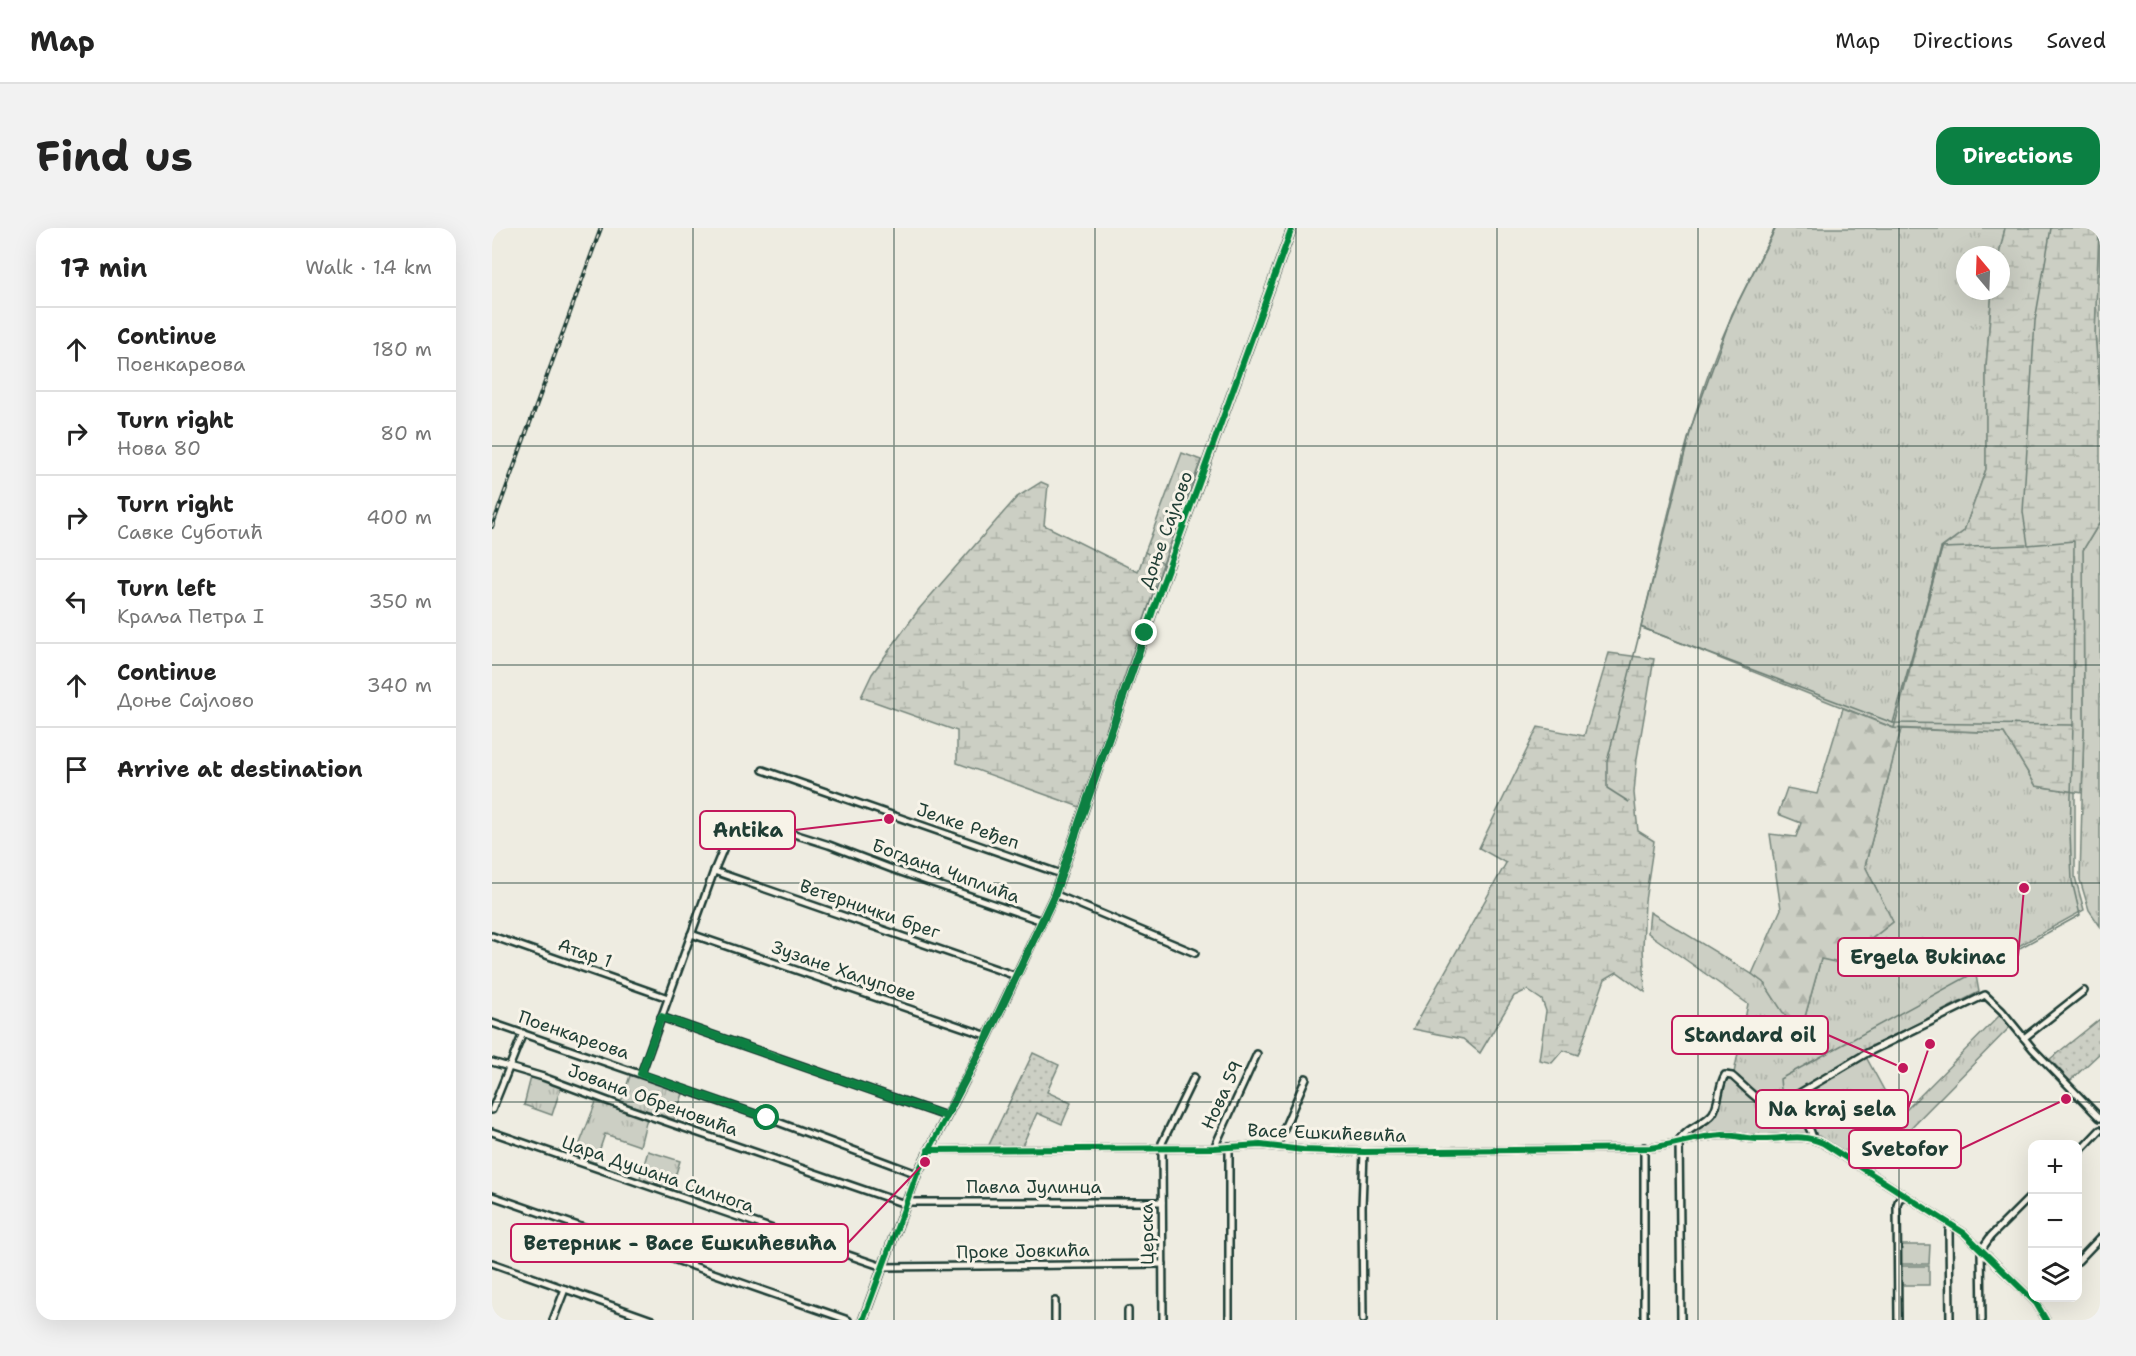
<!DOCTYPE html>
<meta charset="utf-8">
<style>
body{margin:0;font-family:"Shantell Sans",sans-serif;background:#f2f2f2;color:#222}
.controls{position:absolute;right:18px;bottom:18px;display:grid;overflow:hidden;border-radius:12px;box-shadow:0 6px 24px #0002}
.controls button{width:54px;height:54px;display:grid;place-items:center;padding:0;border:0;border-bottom:2px solid #e0e0e0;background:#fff;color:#222;font:30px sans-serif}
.compass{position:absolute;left:1464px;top:18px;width:54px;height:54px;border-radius:50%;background:#fff;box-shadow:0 6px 24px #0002;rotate:341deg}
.stop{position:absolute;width:18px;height:18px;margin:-14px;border:4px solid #0b8043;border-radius:50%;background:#fff}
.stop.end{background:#0b8043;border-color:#fff;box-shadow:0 2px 6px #0008}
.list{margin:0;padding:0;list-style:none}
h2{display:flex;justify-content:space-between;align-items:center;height:78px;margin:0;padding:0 24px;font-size:26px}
h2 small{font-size:20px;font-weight:400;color:#767676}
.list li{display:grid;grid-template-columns:39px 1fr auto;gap:18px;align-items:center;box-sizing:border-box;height:84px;padding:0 24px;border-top:2px solid #e0e0e0}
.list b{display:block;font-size:22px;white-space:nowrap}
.list p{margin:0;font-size:20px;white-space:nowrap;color:#767676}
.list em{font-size:20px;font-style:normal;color:#767676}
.icon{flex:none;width:33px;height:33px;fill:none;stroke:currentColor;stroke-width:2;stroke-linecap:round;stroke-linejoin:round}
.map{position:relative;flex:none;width:1608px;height:1092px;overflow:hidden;border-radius:18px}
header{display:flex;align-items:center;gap:36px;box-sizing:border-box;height:84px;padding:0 30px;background:#fff;border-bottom:2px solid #e0e0e0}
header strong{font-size:28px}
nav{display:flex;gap:33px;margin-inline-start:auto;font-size:21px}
.intro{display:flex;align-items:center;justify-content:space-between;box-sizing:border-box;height:144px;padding:0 36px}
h1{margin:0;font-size:42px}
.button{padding:15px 27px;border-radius:18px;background:#0b8043;color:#fff;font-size:21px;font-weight:700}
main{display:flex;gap:36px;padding:0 36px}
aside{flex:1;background:#fff;border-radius:18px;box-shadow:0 6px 24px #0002}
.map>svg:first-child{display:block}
</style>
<header>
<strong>Map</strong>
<nav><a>Map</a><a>Directions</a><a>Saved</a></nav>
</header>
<div class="intro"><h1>Find us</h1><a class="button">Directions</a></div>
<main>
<aside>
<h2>17 min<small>Walk · 1.4 km</small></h2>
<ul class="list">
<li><svg class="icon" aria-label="ahead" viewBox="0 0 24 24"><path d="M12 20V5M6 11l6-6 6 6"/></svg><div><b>Continue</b><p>Поенкареова</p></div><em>180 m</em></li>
<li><svg class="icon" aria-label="right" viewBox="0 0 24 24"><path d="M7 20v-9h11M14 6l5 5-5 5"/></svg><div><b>Turn right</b><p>Нова 80</p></div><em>80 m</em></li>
<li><svg class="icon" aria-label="right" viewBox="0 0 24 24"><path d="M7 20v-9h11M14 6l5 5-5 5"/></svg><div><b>Turn right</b><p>Савке Суботић</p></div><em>400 m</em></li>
<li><svg class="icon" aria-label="left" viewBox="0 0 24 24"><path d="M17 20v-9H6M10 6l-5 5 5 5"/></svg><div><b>Turn left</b><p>Краља Петра I</p></div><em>350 m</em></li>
<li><svg class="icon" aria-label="ahead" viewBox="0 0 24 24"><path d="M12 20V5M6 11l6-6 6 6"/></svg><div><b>Continue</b><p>Доње Сајлово</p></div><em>340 m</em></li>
<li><svg class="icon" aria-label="arrive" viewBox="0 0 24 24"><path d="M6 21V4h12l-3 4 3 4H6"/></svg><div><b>Arrive at destination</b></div></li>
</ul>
</aside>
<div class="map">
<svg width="1608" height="1092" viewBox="0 0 1608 1092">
<defs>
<pattern id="grass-tufts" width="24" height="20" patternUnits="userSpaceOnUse" patternTransform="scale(1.5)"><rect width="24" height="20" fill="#cccfc4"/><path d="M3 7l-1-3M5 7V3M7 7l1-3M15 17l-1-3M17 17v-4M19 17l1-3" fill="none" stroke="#afb3a9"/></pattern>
<pattern id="forest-firs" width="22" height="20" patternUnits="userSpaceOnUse" patternTransform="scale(1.5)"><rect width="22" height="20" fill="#cccfc4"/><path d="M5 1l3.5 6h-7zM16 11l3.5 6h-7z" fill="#afb3a9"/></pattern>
<pattern id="wetland-marsh" width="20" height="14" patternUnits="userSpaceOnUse" patternTransform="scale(1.5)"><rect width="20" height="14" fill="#cccfc4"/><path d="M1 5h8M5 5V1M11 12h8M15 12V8" fill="none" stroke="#afb3a9"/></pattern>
<pattern id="garden-dots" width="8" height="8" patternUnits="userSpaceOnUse" patternTransform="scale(1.5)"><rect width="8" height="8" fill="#cccfc4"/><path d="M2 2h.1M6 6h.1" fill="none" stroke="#afb3a9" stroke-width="1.8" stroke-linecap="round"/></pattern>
</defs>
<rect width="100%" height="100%" fill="#eeece1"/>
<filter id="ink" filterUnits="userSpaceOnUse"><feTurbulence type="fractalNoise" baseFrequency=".0167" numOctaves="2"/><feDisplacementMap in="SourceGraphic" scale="12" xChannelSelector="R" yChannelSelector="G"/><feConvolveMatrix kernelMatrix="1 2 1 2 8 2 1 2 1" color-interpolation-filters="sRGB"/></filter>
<g filter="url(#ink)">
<g fill="url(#grass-tufts)" stroke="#76867c" stroke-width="1.5">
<path d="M1284 0H1513L1507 27H1473V63H1500L1494 139V241L1472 303 1449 320 1402 500 1149 399C1171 311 1189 221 1220 136 1237 89 1261 45 1284 0Z"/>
<polygon points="1607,0 1608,0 1608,169 1603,105"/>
<polygon points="690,225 709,232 671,336 653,324"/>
<polygon points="1608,294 1608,698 1597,682 1588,652 1592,499 1591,322"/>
<polygon points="1409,501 1512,505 1544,558 1583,564 1583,649 1592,682 1483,742 1487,764 1387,815 1315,857 1319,863 1374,829 1392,862 1414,882 1509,786 1519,798 1378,941 1327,908 1311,906 1267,907 1236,905 1194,908 1221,890 1227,879 1236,843 1242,845 1256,776 1156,705 1158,684 1260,746 1272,755 1303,802 1311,796 1329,731 1378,712 1401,694 1373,638"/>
<polygon points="139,845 192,863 182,891 129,874"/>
<polygon points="39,849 69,859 60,887 32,877"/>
<polygon points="104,874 155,890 148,918 113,906 103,935 83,928"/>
<polygon points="156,923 188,933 179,961 148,950"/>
</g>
<polygon fill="url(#forest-firs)" stroke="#76867c" stroke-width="1.5" points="1351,480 1401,500 1409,501 1373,638 1401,694 1378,712 1370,740 1329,731 1311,796 1303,803 1272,755 1260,746 1289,681 1278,606 1304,609 1309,595 1286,586 1295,560 1325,566"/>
<g fill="url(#wetland-marsh)" stroke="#76867c" stroke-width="1.5">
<polygon points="1513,0 1607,0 1603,105 1608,169 1608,294 1591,322 1592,499 1590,565 1544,558 1512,505 1402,500 1450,320 1472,303 1494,241 1494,139 1500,63 1509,63 1509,27 1507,27"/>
<polygon points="549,254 556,257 552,297 646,344 653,324 671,336 588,579 465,535 465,503 369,469 380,446 427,381 525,269"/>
<polygon points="1117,425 1162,431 1145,530 1142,565 1146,603 1162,613 1153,673 1151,719 1153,764 1125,744 1113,751 1086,827 1071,822 1060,835 1047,832 1054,783 1050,772 1035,762 1022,768 988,825 971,811 921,801 1014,635 987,620 1046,499 1092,508"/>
</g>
<g fill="#cccfc4" stroke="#76867c" stroke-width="1.5">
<polygon points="1408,1017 1438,1017 1437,1036 1408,1036"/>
<rect x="1408" y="1038" width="29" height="19"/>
</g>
<g fill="url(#garden-dots)" stroke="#76867c" stroke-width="1.5">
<polygon points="1608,791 1608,825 1578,853 1558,831"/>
<polygon points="541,825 567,837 555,864 579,875 570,896 545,885 530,918 496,919"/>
</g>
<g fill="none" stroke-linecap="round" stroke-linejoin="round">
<g stroke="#6c7e74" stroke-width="1.5">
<polyline points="1150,400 1401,495 1581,497"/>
<polyline points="1401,495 1450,320 1534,317"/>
<polyline points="1137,574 1115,560 1115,534 1200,197 1240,86 1283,0"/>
<polyline points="1290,872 1288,851 1588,687 1580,653 1578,605 1581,497 1582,313 1536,317 1531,284 1543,93 1559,0"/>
</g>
<defs>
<g id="minor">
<polyline points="271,542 569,646"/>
<polyline points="222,643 524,748"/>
<polyline points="562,666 703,725"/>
<polyline points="199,706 496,808"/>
<polyline points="0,708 176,770"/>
<polyline points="169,789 454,888"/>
<polyline points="0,795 275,890 425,946"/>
<polyline points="1532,810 1592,763"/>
<polyline points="0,834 51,849 140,882 413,976"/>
<polyline points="149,846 222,643 245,588 337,617 400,641 550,693"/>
<path d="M1284 879C1305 883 1315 889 1321 910"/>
<polyline points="0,882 31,805"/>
<polyline points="0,904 391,1039 671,1036"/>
<polyline points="737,918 737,1092"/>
<polyline points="784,919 814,850"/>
<polyline points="1152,919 1152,1092"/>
<polyline points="722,920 765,826"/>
<path d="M436 922 722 920 768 917 811 922 872 924 1158 920C1183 917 1205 908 1231 907 1244 907 1258 912 1272 911 1295 911 1309 905 1331 915L1472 1005 1544 1075 1554 1092"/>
<polyline points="1586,925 1608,902"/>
<polyline points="0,968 356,1092"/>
<polyline points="414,974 670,974"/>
<polyline points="1586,1033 1608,1010"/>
<polyline points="0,1035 160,1092"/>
<polyline points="563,1073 563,1092"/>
<polyline points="61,1092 73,1061"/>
<polyline points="636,1092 636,1082"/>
<polyline points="671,1092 670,915 702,849"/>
<polyline points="871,1092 870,979 872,924"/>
<path d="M1189 1092 1187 913C1195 899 1212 897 1221 885 1228 873 1226 858 1233 847L1240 848C1251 857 1271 880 1284 879L1375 825 1493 767 1510 783 1541 821 1608 890"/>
<polyline points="1406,1092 1405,977 1407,971 1413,968"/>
<polyline points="1458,1092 1457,1002 1460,997"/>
<polyline points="1490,1092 1489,1022 1499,1008 1540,967"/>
</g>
<polyline id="tertiary" points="371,1092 425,946 496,808 562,668 670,357 800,0"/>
</defs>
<use href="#minor" stroke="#1f3d34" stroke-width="10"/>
<use href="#tertiary" stroke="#1f3d34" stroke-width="11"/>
<use href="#minor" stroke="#f7f3e8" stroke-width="5"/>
<use href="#tertiary" stroke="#f7f3e8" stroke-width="7"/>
<defs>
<polyline id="rail" points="0,299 109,0"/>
</defs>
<use href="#rail" stroke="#1f3d34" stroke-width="4"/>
<use href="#rail" stroke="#f7f3e8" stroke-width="1.5" stroke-dasharray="4.5" stroke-linecap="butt"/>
<defs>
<g id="cycleway">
<path d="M436 922 722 920 768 917 811 922 872 924 1158 920C1183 917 1205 908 1231 907 1244 907 1258 912 1272 911 1295 911 1309 905 1331 915L1472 1005 1544 1075 1554 1092"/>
<polyline points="371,1092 425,946 496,808 562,668 670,357 800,0"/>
</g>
</defs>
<use href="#cycleway" stroke="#f7f3e8" stroke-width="10"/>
<use href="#cycleway" stroke="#00873e" stroke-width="6"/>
</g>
</g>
<g fill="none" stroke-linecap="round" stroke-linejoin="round" filter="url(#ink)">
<polyline stroke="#0b8043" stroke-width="8" points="275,890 149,846 169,789 454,888 496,808 562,668 653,405"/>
</g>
<path fill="none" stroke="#1f3d34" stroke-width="1.5" stroke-opacity="0.55" d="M201 0V1092M402 0V1092M603 0V1092M804 0V1092M1005 0V1092M1206 0V1092M1407 0V1092M0 218H1608M0 437H1608M0 655H1608M0 874H1608"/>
<g text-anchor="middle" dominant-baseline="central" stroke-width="6" stroke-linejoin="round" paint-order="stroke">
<g font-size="18" fill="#1f3d34" stroke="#f7f3e8">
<text transform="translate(674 302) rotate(-70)">Доње Сајлово</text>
<text transform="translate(476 598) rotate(19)">Јелке Ређеп</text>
<text transform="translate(454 643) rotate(20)">Богдана Чиплића</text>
<text transform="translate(378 681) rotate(19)">Ветернички брег</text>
<text transform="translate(93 725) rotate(19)">Атар 1</text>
<text transform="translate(352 743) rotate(19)">Зузане Халупове</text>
<text transform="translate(82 807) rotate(19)">Поенкареова</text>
<text transform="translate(730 867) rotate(-65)">Нова 59</text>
<text transform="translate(161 872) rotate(20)">Јована Обреновића</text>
<text transform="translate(835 905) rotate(2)">Васе Ешкићевића</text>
<text transform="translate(166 946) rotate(19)">Цара Душана Силнога</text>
<text x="542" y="959">Павла Јулинца</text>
<text transform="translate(655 1006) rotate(-91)">Церска</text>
<text transform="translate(531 1023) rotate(-1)">Проке Јовкића</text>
</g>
</g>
<path fill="none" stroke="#c2185b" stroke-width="2" d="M397 591L303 602M1532 660L1526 729M1411 840L1336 807M1438 816L1416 881M1574 871L1469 921M433 934L356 1015"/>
<g fill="#c2185b" stroke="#f7f3e8" stroke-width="2">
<circle cx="397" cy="591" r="6"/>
<circle cx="1532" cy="660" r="6"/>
<circle cx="1411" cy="840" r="6"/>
<circle cx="1438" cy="816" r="6"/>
<circle cx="1574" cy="871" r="6"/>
<circle cx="433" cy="934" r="6"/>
</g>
<g fill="#f7f3e8" stroke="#c2185b" stroke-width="2">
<rect x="208" y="583" width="95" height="38" rx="6"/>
<rect x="1346" y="710" width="180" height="38" rx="6"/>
<rect x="1180" y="788" width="156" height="38" rx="6"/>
<rect x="1264" y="862" width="152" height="38" rx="6"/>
<rect x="1357" y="902" width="112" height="38" rx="6"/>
<rect x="19" y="996" width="337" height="38" rx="6"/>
</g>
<g font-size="20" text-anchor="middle" font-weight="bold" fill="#1f3d34">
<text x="256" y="609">Antika</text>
<text x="1436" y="736">Ergela Bukinac</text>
<text x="1258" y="814">Standard oil</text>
<text x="1340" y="888">Na kraj sela</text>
<text x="1413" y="928">Svetofor</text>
<text x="188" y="1022">Ветерник - Васе Ешкићевића</text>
</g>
</svg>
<div class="controls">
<button>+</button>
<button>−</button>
<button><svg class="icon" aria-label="layers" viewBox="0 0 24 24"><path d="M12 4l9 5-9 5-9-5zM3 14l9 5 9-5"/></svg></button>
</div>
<svg class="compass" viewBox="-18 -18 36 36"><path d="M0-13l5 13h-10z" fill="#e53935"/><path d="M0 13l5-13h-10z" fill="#767676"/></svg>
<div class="stop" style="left:275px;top:890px"></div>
<div class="stop end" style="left:653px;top:405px"></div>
</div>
</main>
